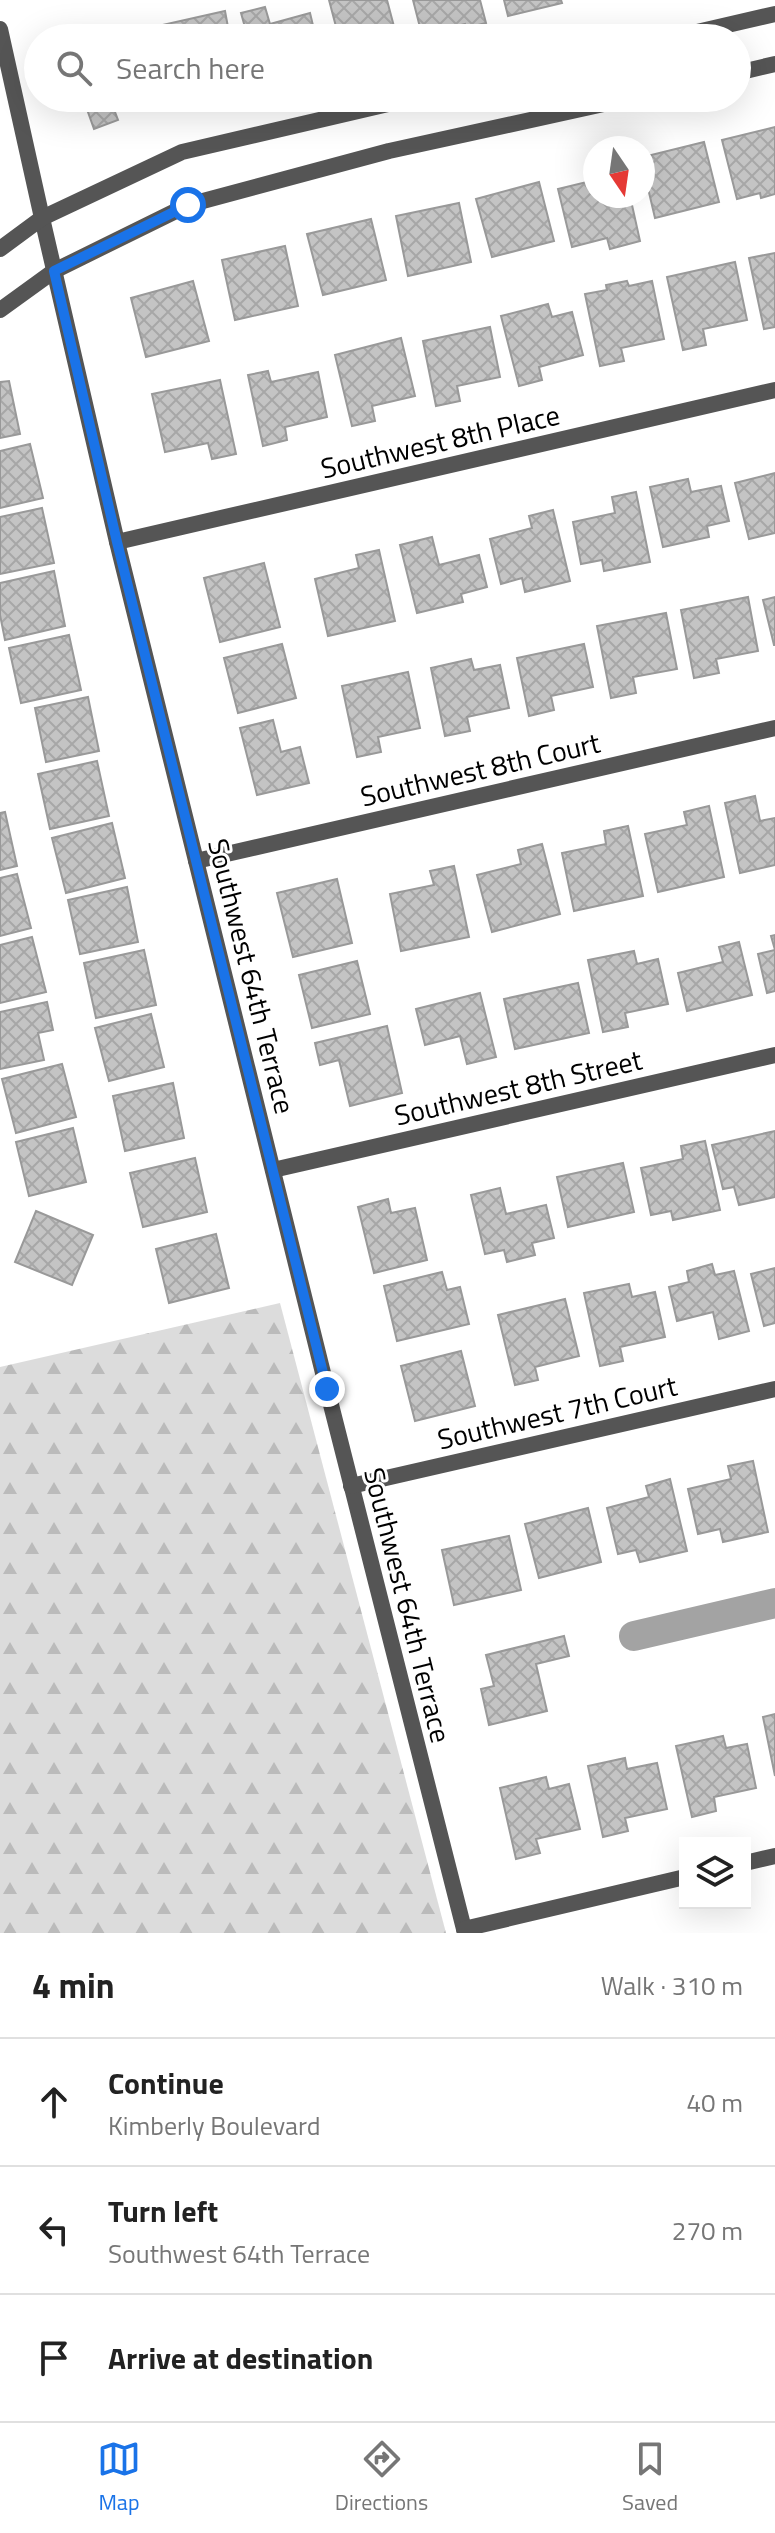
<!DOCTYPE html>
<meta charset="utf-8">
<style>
body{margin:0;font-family:"Titillium Web",sans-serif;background:#f2f2f2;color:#222}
.controls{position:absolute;right:24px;bottom:24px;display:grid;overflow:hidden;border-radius:0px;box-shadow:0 8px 32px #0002}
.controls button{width:72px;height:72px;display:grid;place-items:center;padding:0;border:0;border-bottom:2px solid #e0e0e0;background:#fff;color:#222;font:40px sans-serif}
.compass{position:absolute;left:583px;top:136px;width:72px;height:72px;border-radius:50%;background:#fff;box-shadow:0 8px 32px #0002;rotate:167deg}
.stop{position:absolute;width:24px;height:24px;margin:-18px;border:6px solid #1a73e8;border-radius:50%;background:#fff}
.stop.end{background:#1a73e8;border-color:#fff;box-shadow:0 2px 8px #0008}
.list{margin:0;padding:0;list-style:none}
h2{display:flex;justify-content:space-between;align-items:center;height:104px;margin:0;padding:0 32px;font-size:34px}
h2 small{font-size:26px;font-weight:400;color:#767676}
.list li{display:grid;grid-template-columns:52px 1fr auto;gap:24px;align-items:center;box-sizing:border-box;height:128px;padding:0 32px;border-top:2px solid #e0e0e0}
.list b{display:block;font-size:30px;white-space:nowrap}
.list p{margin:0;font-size:26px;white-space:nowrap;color:#767676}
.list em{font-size:26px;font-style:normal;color:#767676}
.icon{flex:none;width:44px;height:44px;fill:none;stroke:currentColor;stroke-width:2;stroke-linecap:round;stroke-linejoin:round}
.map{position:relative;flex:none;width:775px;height:1933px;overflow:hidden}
.search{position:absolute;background:#fff;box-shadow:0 8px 32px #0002;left:24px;right:24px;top:24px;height:88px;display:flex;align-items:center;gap:20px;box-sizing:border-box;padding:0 28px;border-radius:44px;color:#767676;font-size:30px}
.sheet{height:488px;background:#fff}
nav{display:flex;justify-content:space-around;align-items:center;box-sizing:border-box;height:112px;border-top:2px solid #e0e0e0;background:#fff;font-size:22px;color:#767676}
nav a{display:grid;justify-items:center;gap:4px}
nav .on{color:#1a73e8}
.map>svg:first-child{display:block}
</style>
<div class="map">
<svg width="775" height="1933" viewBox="0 0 775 1933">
<defs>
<pattern id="forest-firs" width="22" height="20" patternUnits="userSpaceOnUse" patternTransform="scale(2)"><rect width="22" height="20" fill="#dcdcdc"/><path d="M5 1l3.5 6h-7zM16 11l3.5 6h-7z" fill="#bbb"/></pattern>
<pattern id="building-cross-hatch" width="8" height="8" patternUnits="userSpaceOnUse" patternTransform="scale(2)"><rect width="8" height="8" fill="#c4c4c4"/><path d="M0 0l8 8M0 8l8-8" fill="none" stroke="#a7a7a7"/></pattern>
</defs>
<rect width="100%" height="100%" fill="#fff"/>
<polygon fill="url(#forest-firs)" points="280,1303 446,1933 0,1933 0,1367"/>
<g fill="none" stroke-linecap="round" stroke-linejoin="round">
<polyline stroke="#a3a3a3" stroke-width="30" points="634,1636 775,1603"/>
</g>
<g fill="url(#building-cross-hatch)" stroke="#999" stroke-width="2">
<polygon points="329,0 387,0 397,38 339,38"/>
<polygon points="413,0 480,0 486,23 466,28 465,24 422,35"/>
<polygon points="504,0 561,0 562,3 508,16"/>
<polygon points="265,7 270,24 310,13 316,38 248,38 241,13"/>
<polygon points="225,11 230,38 160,38 158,26"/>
<polygon points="83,98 129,98 112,104 118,120 94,129"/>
<polygon points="775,127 775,194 761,198 760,193 737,199 722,140"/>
<polygon points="704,142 719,202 655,218 643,167 643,157"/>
<polygon points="595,180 595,196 630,196 640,241 610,249 607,238 572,247 558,189"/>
<polygon points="539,182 554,241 492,257 476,199"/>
<polygon points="459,203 471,262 408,276 396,216"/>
<polygon points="371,219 386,280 323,295 307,234"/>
<polygon points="285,246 298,306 235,320 222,260"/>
<polygon points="775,253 775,327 764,329 749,258"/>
<polygon points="735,262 747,320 703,329 706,345 683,350 667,277"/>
<polygon points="193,281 209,341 146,357 131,298"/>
<polygon points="627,281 629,286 652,281 664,339 621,348 624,361 600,366 585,294 607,290 606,285"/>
<polygon points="548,304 552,317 572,312 583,355 539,367 542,380 519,386 501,316"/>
<polygon points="490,327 500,377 457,386 460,401 436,406 423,341"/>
<polygon points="401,338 415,396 372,406 375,421 352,426 335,355"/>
<polygon points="268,371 271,382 318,372 327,417 285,427 287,440 263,446 248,375"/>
<polygon points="220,380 236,454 212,459 208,443 165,452 152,394"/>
<polygon points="9,381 20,434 0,438 0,382"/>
<polygon points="30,444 43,498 0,508 0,451"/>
<polygon points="775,473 775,533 749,539 735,483"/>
<polygon points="688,479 691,492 721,486 729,521 707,526 709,537 663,547 650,487"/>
<polygon points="636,492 650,562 604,571 602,560 581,564 573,522 615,513 612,497"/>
<polygon points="42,508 54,563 0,574 0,517"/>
<polygon points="553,510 570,581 525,592 522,578 501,584 490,539 532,528 529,516"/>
<polygon points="432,537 439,565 479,555 487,587 461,594 463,602 417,613 400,545"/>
<polygon points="379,550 395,621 328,636 315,579 359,568 356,555"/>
<polygon points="264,563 280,627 220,642 204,578"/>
<polygon points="54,571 65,626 5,640 0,615 0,583"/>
<polygon points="748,597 758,651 716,659 719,673 694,678 681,610"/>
<polygon points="775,597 775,645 774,645 763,600"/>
<polygon points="666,613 677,669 633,677 636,693 611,698 597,626"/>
<polygon points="69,635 81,690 21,703 9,648"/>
<polygon points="282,644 296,698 238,713 224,658"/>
<polygon points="584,644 593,687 551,696 554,710 529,716 517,658"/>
<polygon points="471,659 474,670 500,665 509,708 467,717 470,731 445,736 431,668"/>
<polygon points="408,672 420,728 378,737 381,752 357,757 342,686"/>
<polygon points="88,697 99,751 46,762 35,708"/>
<polygon points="273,720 281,752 300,747 309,783 257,795 240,728"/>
<polygon points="97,761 109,816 50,829 38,774"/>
<polygon points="755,796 760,821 775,818 775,865 740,873 725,803"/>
<polygon points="709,806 724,877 658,892 645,834 687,825 684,812"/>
<polygon points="5,812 17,866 0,870 0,813"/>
<polygon points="112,823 125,878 66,893 52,838"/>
<polygon points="628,826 643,896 574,911 562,853 606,844 604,831"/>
<polygon points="542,844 560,914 492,932 477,875 521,864 518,850"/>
<polygon points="454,866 469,937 401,951 390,894 434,885 430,871"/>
<polygon points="17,874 31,928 0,936 0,878"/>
<polygon points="337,879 352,943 293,957 277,893"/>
<polygon points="127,887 138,942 80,954 68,900"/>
<polygon points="775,935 775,991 767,993 758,954 775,950 771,936"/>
<polygon points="32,937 46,992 0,1003 0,945"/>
<polygon points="739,942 752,995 687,1011 678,973 723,962 719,947"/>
<polygon points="144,950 156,1005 96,1018 84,963"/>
<polygon points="634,951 637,964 658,959 668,1004 625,1013 628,1027 603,1032 588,960"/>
<polygon points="357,961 370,1014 312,1028 299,975"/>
<polygon points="578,983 589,1033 515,1049 504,999"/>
<polygon points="480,993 496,1057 467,1064 460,1036 425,1045 416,1009"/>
<polygon points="47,1002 53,1030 38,1033 44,1060 0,1069 0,1012"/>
<polygon points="151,1014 164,1067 109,1081 95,1028"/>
<polygon points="387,1026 402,1093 350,1106 339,1060 320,1065 315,1043"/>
<polygon points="62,1064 76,1117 16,1133 2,1079"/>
<polygon points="173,1083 184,1138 125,1151 113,1096"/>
<polygon points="73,1128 86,1182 29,1196 16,1142"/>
<polygon points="775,1131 775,1197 739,1205 734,1187 723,1189 712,1145"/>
<polygon points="705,1141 720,1210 673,1220 671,1211 651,1215 641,1168 683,1159 681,1146"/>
<polygon points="195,1158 207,1212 143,1227 130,1173"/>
<polygon points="623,1163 634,1212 568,1227 557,1177"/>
<polygon points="500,1188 506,1214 546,1205 554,1238 532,1243 535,1255 507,1262 504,1250 485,1254 471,1195"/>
<polygon points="388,1199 391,1213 415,1208 427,1260 374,1273 358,1207"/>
<polygon points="36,1211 93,1235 72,1285 15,1262"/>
<polygon points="216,1234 229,1288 169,1303 156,1249"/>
<polygon points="712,1264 715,1275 734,1271 749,1331 719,1339 713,1312 677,1321 669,1287 689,1282 687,1271"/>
<polygon points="775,1268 775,1323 764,1326 751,1274"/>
<polygon points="442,1272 447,1290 460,1287 469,1324 397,1341 384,1286"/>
<polygon points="629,1284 632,1297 655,1292 665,1337 620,1347 623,1361 600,1366 584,1293"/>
<polygon points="565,1299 579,1356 535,1367 538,1380 515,1385 498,1315"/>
<polygon points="461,1351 475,1406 415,1421 401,1366"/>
<polygon points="753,1461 768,1532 723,1542 720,1529 698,1534 688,1489 731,1479 728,1466"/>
<polygon points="670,1479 687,1551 640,1562 636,1550 618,1554 607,1508 649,1497 646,1486"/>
<polygon points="588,1508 601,1562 539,1578 525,1524"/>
<polygon points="509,1536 521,1590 454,1605 442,1550"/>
<polygon points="564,1636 569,1656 536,1664 547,1711 489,1725 481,1689 494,1686 486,1655"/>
<polygon points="775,1714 775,1776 763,1717"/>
<polygon points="723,1736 726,1748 747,1744 756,1788 714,1797 716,1811 692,1817 676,1746"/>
<polygon points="625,1758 627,1769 657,1763 667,1809 625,1818 628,1831 603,1837 588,1766"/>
<polygon points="546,1777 549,1789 569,1784 580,1829 536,1839 540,1853 516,1859 500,1788"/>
</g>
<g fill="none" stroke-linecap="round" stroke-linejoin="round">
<g stroke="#555" stroke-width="16">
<polyline points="42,218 117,542 327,1389 465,1933"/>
<polyline points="117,542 775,390"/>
<polyline points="196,861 775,728"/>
<polyline points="273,1170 775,1055"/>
<polyline points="351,1486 775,1389"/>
<polyline points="745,1863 775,1856"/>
<polyline points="464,1929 685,1877"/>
</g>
<g stroke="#555" stroke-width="16">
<polyline points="0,29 42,218"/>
<polyline points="671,38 775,14"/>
<polyline points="737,73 775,64"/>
<polyline points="0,249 42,218 182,152 414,98"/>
<polyline points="0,310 54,271 188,205 389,151 631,98"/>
</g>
</g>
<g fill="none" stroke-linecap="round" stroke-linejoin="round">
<polyline stroke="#1a73e8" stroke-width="10" points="188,205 54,271 117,542 327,1389"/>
</g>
<g text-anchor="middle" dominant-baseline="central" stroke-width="6" stroke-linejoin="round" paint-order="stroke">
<g font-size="28" fill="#000" stroke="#fff">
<text transform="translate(440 441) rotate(-13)">Southwest 8th Place</text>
<text transform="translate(480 769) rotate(-13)">Southwest 8th Court</text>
<text transform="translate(252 976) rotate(76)">Southwest 64th Terrace</text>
<text transform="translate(518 1087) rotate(-13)">Southwest 8th Street</text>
<text transform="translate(557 1412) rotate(-13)">Southwest 7th Court</text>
<text transform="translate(408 1605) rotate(76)">Southwest 64th Terrace</text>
</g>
</g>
</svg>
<div class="controls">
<button><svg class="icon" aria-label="layers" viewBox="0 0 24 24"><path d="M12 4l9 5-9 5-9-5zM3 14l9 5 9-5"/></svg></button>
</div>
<svg class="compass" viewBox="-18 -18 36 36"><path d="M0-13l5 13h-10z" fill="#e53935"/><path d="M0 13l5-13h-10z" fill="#767676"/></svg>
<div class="stop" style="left:188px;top:205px"></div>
<div class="stop end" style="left:327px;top:1389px"></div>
<div class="search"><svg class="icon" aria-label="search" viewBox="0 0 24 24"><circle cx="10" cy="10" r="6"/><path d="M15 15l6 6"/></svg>Search here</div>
</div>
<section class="sheet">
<h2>4 min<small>Walk · 310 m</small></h2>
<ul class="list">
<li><svg class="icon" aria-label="ahead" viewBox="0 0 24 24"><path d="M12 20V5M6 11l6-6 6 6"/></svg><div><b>Continue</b><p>Kimberly Boulevard</p></div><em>40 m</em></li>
<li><svg class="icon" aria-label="left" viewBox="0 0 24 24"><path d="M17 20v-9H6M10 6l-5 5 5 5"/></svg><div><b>Turn left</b><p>Southwest 64th Terrace</p></div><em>270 m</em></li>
<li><svg class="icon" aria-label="arrive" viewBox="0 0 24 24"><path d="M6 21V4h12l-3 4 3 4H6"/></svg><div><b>Arrive at destination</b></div></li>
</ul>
</section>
<nav>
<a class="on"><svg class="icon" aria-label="map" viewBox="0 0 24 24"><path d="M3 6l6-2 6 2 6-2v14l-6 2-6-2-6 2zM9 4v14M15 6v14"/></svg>Map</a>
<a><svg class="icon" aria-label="directions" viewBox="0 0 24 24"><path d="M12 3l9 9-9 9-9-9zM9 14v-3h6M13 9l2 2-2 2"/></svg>Directions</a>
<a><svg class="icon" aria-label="saved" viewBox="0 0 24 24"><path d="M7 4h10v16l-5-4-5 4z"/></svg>Saved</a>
</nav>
